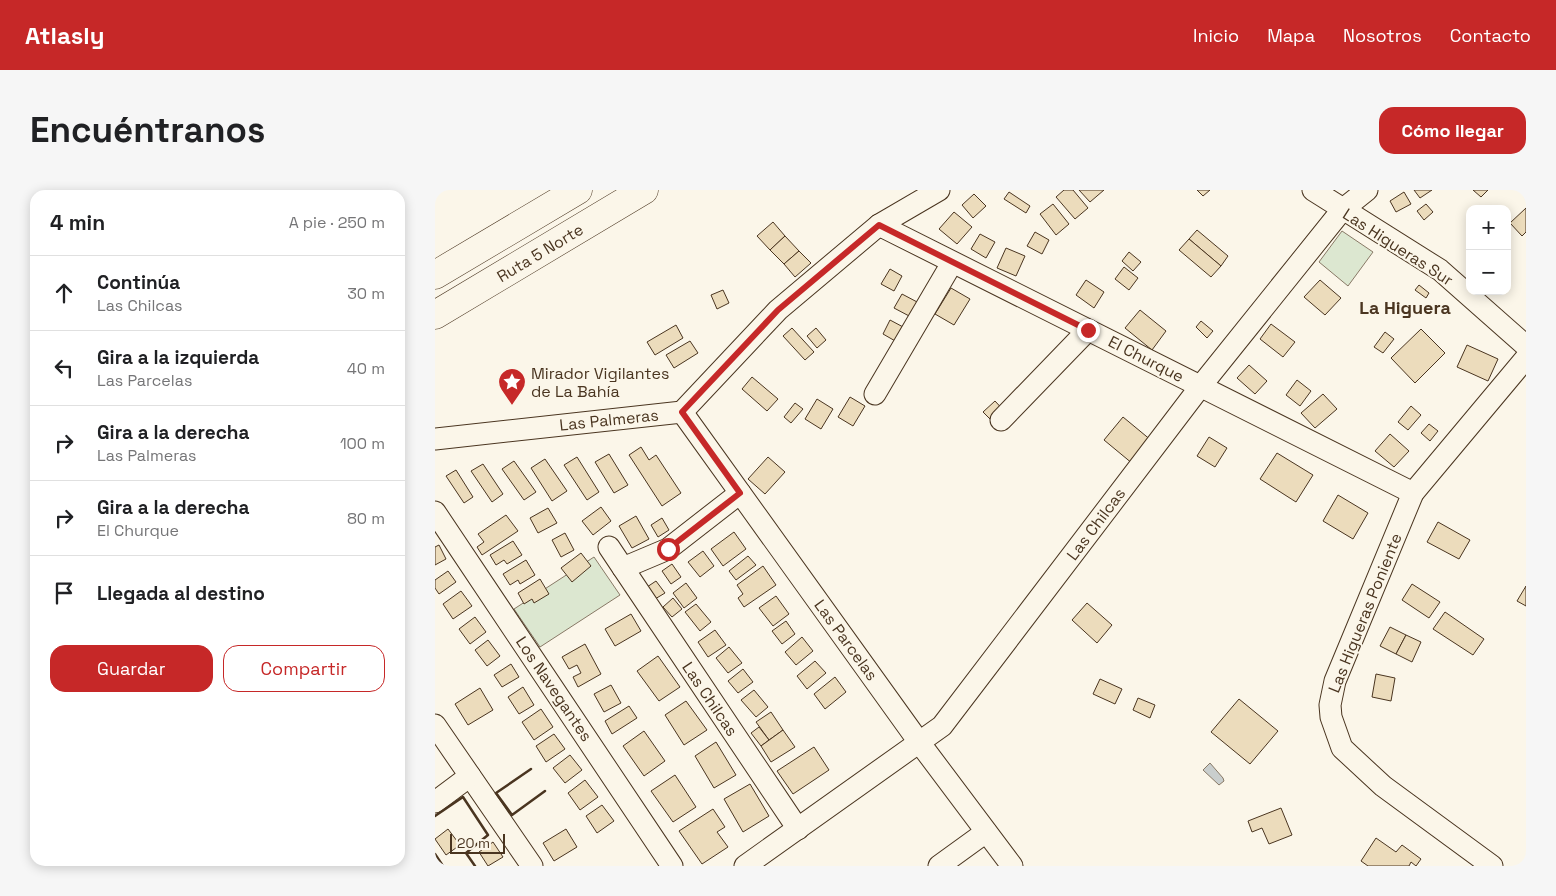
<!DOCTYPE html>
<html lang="es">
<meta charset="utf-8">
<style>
body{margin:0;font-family:"Space Grotesk",sans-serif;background:#f6f6f6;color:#202124}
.controls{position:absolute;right:15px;top:15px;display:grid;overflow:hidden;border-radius:10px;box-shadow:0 2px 12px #0003}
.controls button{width:45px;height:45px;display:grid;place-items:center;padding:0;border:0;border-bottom:1px solid #e0e0e0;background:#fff;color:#202124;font:25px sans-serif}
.scale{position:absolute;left:15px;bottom:12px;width:55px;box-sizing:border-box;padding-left:5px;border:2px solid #4a3520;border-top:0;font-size:14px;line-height:18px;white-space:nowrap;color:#4a3520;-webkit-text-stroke:4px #fbf6e9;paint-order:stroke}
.stop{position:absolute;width:15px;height:15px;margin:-11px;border:4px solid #c62828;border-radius:50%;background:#fff}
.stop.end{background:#c62828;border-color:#fff;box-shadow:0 1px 5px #0008}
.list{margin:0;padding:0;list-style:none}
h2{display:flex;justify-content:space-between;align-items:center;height:65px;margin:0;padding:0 20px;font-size:21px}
h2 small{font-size:16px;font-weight:400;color:#757577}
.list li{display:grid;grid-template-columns:32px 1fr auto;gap:15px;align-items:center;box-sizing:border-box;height:75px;padding:0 20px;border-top:1px solid #e0e0e0}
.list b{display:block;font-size:19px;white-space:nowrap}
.list p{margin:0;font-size:16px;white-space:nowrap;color:#757577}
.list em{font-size:16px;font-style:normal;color:#757577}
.actions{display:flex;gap:10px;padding:15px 20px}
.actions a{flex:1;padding:11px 0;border:1px solid #c62828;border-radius:15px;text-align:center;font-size:18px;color:#c62828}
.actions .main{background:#c62828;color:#fff}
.icon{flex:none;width:28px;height:28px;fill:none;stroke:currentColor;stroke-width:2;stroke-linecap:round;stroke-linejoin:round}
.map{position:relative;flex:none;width:1091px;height:676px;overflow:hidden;border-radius:15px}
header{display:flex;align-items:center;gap:30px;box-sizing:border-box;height:70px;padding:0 25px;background:#c62828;color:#fff}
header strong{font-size:24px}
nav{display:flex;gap:28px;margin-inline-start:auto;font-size:18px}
.intro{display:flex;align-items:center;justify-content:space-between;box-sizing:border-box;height:120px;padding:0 30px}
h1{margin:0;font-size:35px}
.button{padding:12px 22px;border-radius:15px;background:#c62828;color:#fff;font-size:18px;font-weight:700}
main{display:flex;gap:30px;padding:0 30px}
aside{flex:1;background:#fff;border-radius:15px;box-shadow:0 2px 12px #0003}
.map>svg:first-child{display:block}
</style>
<header>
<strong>Atlasly</strong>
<nav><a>Inicio</a><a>Mapa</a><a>Nosotros</a><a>Contacto</a></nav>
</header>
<div class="intro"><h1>Encuéntranos</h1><a class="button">Cómo llegar</a></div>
<main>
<aside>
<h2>4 min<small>A pie · 250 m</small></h2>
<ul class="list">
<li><svg class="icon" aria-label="ahead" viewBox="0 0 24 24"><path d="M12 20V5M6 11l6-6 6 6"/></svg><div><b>Continúa</b><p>Las Chilcas</p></div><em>30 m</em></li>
<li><svg class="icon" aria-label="left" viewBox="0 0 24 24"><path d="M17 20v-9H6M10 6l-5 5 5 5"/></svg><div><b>Gira a la izquierda</b><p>Las Parcelas</p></div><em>40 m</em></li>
<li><svg class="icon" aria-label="right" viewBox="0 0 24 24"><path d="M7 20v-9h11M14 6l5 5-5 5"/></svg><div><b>Gira a la derecha</b><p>Las Palmeras</p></div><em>100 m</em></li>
<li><svg class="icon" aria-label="right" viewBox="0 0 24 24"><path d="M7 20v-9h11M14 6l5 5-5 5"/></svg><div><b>Gira a la derecha</b><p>El Churque</p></div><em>80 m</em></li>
<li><svg class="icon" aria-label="arrive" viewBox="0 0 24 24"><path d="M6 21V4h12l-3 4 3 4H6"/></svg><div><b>Llegada al destino</b></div></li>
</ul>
<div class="actions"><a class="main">Guardar</a><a>Compartir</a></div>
</aside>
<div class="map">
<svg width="1091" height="676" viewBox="0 0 1091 676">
<rect width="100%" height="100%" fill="#fbf6e9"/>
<g fill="#dce7d0" stroke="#887966">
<polygon points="907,41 938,62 913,96 884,72"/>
<polygon points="159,367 185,405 105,457 79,419"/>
</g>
<polygon fill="#c9cecd" stroke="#887966" points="775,573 788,588 789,591 784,595 768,580"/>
<g fill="#ecdcbc" stroke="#4a3520">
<polygon points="629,0 638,0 653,18 640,29 621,7"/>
<polygon points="644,0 669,0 655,12"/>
<polygon points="762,0 775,0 768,6"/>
<polygon points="979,0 997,0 985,8"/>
<polygon points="1038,0 1053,0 1046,7"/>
<polygon points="574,2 595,16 591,23 569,9"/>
<polygon points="969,2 976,14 961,22 955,11"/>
<polygon points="539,4 551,16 538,28 527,15"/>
<polygon points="618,14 634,34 621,45 605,24"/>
<polygon points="991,14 998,22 989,30 982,21"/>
<polygon points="1091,18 1091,42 1087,46 1075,33"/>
<polygon points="519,22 537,37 522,54 504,39"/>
<polygon points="338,32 350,46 335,60 322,46"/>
<polygon points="762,40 793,66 786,76 754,49"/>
<polygon points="600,42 614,50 607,64 592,56"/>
<polygon points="545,44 560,52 551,68 536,59"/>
<polygon points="350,46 364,61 349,74 335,60"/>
<polygon points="754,49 786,76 776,87 744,60"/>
<polygon points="571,58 590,66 581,86 562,78"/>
<polygon points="364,61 376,73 360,87 349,74"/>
<polygon points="694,62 706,72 698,81 687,71"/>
<polygon points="689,77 703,88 694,100 680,89"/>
<polygon points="455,79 467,86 459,101 446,94"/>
<polygon points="651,90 669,102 659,118 641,105"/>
<polygon points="885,90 906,108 890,125 869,107"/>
<polygon points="984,95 994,103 991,108 980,100"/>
<polygon points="516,98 535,109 519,135 500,124"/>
<polygon points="288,100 294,113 282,119 276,105"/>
<polygon points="467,104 484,113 476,127 459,118"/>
<polygon points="705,120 731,141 717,160 690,138"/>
<polygon points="455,130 470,138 462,152 448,144"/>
<polygon points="766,131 778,141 772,148 761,137"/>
<polygon points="836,134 860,152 848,167 825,149"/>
<polygon points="241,135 248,148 220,165 212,152"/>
<polygon points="357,138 379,162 370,170 348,146"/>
<polygon points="381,138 391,150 382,158 372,146"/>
<polygon points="986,139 1010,163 980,193 956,168"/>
<polygon points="950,142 959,149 948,163 939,157"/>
<polygon points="255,151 263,163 239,178 231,165"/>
<polygon points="1032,155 1063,169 1053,191 1022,177"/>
<polygon points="814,175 832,191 820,204 802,188"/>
<polygon points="317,187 343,209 332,221 307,199"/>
<polygon points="862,190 876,201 865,216 851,205"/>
<polygon points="888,204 902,219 880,238 866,223"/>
<polygon points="415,207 430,216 418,236 403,227"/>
<polygon points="382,209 398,219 386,239 370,229"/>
<polygon points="560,211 571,223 560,234 548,222"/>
<polygon points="360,213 368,219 356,233 349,227"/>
<polygon points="976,216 986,225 973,240 963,232"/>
<polygon points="688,227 717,251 698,274 669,250"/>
<polygon points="994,234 1003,241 995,251 986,243"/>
<polygon points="955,244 974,261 959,277 940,261"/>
<polygon points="774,247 792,258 780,277 762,266"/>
<polygon points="206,257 214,270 221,265 246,303 227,316 194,265"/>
<polygon points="842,263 878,285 861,312 825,289"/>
<polygon points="174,264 193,295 179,303 160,272"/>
<polygon points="142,267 164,302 152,310 129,275"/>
<polygon points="333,267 350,282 330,304 313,289"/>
<polygon points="110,269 132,301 117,311 96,278"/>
<polygon points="79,271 101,302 89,310 67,279"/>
<polygon points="48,274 68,304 57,312 36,281"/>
<polygon points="21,280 38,307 29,313 11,286"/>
<polygon points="903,305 933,323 918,349 888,331"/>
<polygon points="166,317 176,331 158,345 147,331"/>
<polygon points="113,318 122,333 103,343 95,328"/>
<polygon points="71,325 83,341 47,365 42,357 49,352 43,344"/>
<polygon points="201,326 214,349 197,358 184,336"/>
<polygon points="227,328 234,340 223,347 216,335"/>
<polygon points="1003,332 1035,350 1024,369 992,352"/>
<polygon points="299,342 311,359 288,376 276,359"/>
<polygon points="130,343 139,360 126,367 117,350"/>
<polygon points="78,351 87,365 72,374 69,370 61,375 55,365"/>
<polygon points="4,355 11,369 0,375 0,357"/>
<polygon points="268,361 279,376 265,387 253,372"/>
<polygon points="146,363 156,376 137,392 126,378"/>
<polygon points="313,366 321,375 301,390 294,381"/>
<polygon points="91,370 100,385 85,394 83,390 75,395 68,384"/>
<polygon points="237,374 246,387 236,394 227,381"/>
<polygon points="328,376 341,395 309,417 303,408 308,404 302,395"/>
<polygon points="13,381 21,392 4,404 0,398 0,390"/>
<polygon points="105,389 114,404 99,413 97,409 89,414 83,403"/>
<polygon points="221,391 230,403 220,409 212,397"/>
<polygon points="251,393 262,408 249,418 238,403"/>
<polygon points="977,394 1005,412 994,428 967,410"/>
<polygon points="1091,396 1091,416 1082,411"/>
<polygon points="26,401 37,416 18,429 8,414"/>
<polygon points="341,406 354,424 338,436 324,418"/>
<polygon points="238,408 247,419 237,427 228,417"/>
<polygon points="652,413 677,435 662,453 637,430"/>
<polygon points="261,414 276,432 265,441 250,422"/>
<polygon points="1010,422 1049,449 1038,465 998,439"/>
<polygon points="196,424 206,441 180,456 170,439"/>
<polygon points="40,427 51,442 35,454 24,439"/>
<polygon points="351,431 360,444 347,454 337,441"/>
<polygon points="955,437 971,445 961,464 945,456"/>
<polygon points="280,440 291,455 273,467 263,452"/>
<polygon points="971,445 986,452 977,472 961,464"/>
<polygon points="367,447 378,461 361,475 350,462"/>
<polygon points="53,450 65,466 52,476 40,460"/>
<polygon points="150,454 166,484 143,497 138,487 146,483 142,475 134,479 127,467"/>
<polygon points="294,457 307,473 293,483 281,468"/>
<polygon points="223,466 245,497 224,511 202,481"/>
<polygon points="380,471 391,483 372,499 362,486"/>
<polygon points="76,474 84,487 67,497 59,485"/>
<polygon points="308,479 318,492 303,503 293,491"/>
<polygon points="941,484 960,488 956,511 937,507"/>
<polygon points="400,487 411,502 390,519 379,504"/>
<polygon points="665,489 687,499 680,514 658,504"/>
<polygon points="176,495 186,513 169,522 159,504"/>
<polygon points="88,497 99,515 84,524 73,507"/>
<polygon points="45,498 58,520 33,535 20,514"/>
<polygon points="319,500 333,517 321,527 306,510"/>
<polygon points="703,508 720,515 715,528 698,520"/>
<polygon points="804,509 843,541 815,574 776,542"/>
<polygon points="251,511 272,540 249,555 230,525"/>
<polygon points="194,516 202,528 177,544 170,531"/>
<polygon points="106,519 118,537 99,550 87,532"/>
<polygon points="336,522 348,540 334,550 321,532"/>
<polygon points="324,537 334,550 326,556 316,543"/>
<polygon points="348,540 360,557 336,572 326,556"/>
<polygon points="209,541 230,571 209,586 188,556"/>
<polygon points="119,544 130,559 111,572 101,556"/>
<polygon points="281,552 301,585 279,598 260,566"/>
<polygon points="379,557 394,580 358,604 342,581"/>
<polygon points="135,565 147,580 130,593 118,578"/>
<polygon points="240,585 261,617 238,632 216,601"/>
<polygon points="150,590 163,607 145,620 133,603"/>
<polygon points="315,594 334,626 308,642 289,609"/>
<polygon points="167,615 179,631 162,643 151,626"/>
<polygon points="846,618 857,645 834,654 827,638 817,642 813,631"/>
<polygon points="278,619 290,637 282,642 293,657 267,674 244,641"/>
<polygon points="13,639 25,655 11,665 0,649"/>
<polygon points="131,639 142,657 119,671 108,653"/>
<polygon points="941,648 961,662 967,655 986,669 981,676 976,672 974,676 933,676 926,671"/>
<polygon points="58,652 68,667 53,676 44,662"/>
</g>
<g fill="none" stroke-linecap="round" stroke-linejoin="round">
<defs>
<g id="minor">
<polyline points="878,0 1005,80 1091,156"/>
<polyline points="444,35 978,303"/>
<polyline points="440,204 517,73"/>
<polyline points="247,222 484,552 577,676"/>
<polyline points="566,230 653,140"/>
<polyline points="0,249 247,222 343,120 444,35 504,0"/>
<polyline points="0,322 237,676"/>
<polyline points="174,357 188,378 233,359 305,303"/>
<polyline points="188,378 363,639"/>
<polyline points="0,535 97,676"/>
<polyline points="0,612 35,586"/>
<polyline points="310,676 507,536 765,197 907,20 932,0"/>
<polyline points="504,676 551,642"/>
<polyline points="1057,676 948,596 907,558 896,527 895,515 900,491 978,303 1091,168"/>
</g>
<g id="highway">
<polyline points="0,85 143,0"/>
<polyline points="0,125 209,0"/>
</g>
</defs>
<use href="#minor" stroke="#4a3520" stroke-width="23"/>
<use href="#highway" stroke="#4a3520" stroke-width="29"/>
<use href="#minor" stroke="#fbf6e9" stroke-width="21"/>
<use href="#highway" stroke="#fbf6e9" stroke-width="28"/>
<g stroke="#4a3520" stroke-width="2.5">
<polyline points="96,579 61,603 77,625 110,601"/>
<polyline points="0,626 28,607 53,645 31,663 40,676"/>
<polyline points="0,664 8,676"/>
</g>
</g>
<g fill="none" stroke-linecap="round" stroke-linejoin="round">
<polyline stroke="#c62828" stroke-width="6" points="233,359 305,303 247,222 343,120 444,35 653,140"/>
</g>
<defs>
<symbol id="sight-pin" viewBox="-11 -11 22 30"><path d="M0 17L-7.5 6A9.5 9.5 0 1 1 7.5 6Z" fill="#c62828" stroke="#fbf6e9"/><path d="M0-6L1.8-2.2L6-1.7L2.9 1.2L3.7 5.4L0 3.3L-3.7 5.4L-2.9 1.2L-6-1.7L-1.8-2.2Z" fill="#fff"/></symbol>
</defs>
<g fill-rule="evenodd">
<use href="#sight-pin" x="61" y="176" width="32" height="43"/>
</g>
<g text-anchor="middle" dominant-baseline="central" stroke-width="4" stroke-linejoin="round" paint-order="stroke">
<g font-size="16" fill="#4a3520" stroke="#fbf6e9">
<text transform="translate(963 57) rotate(33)">Las Higueras Sur</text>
<text transform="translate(105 63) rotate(-31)">Ruta 5 Norte</text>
<text transform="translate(711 169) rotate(27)">El Churque</text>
<text transform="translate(174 230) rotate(-6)">Las Palmeras</text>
<text transform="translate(661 334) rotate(-53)">Las Chilcas</text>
<text transform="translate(930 423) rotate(-68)">Las Higueras Poniente</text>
<text transform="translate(411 450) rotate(54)">Las Parcelas</text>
<text transform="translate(119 499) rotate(56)">Los Navegantes</text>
<text transform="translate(275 509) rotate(56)">Las Chilcas</text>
</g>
<g font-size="16" fill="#4a3520" stroke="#fbf6e9" text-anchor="start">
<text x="96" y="183">Mirador Vigilantes<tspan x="96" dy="18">de La Bahía</tspan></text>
</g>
<g font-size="18" font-weight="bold" fill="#4a3520" stroke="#fbf6e9">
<text x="970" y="117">La Higuera</text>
</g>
</g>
</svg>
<div class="controls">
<button>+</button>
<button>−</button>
</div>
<div class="scale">20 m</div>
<div class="stop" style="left:233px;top:359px"></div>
<div class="stop end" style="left:653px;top:140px"></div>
</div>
</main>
